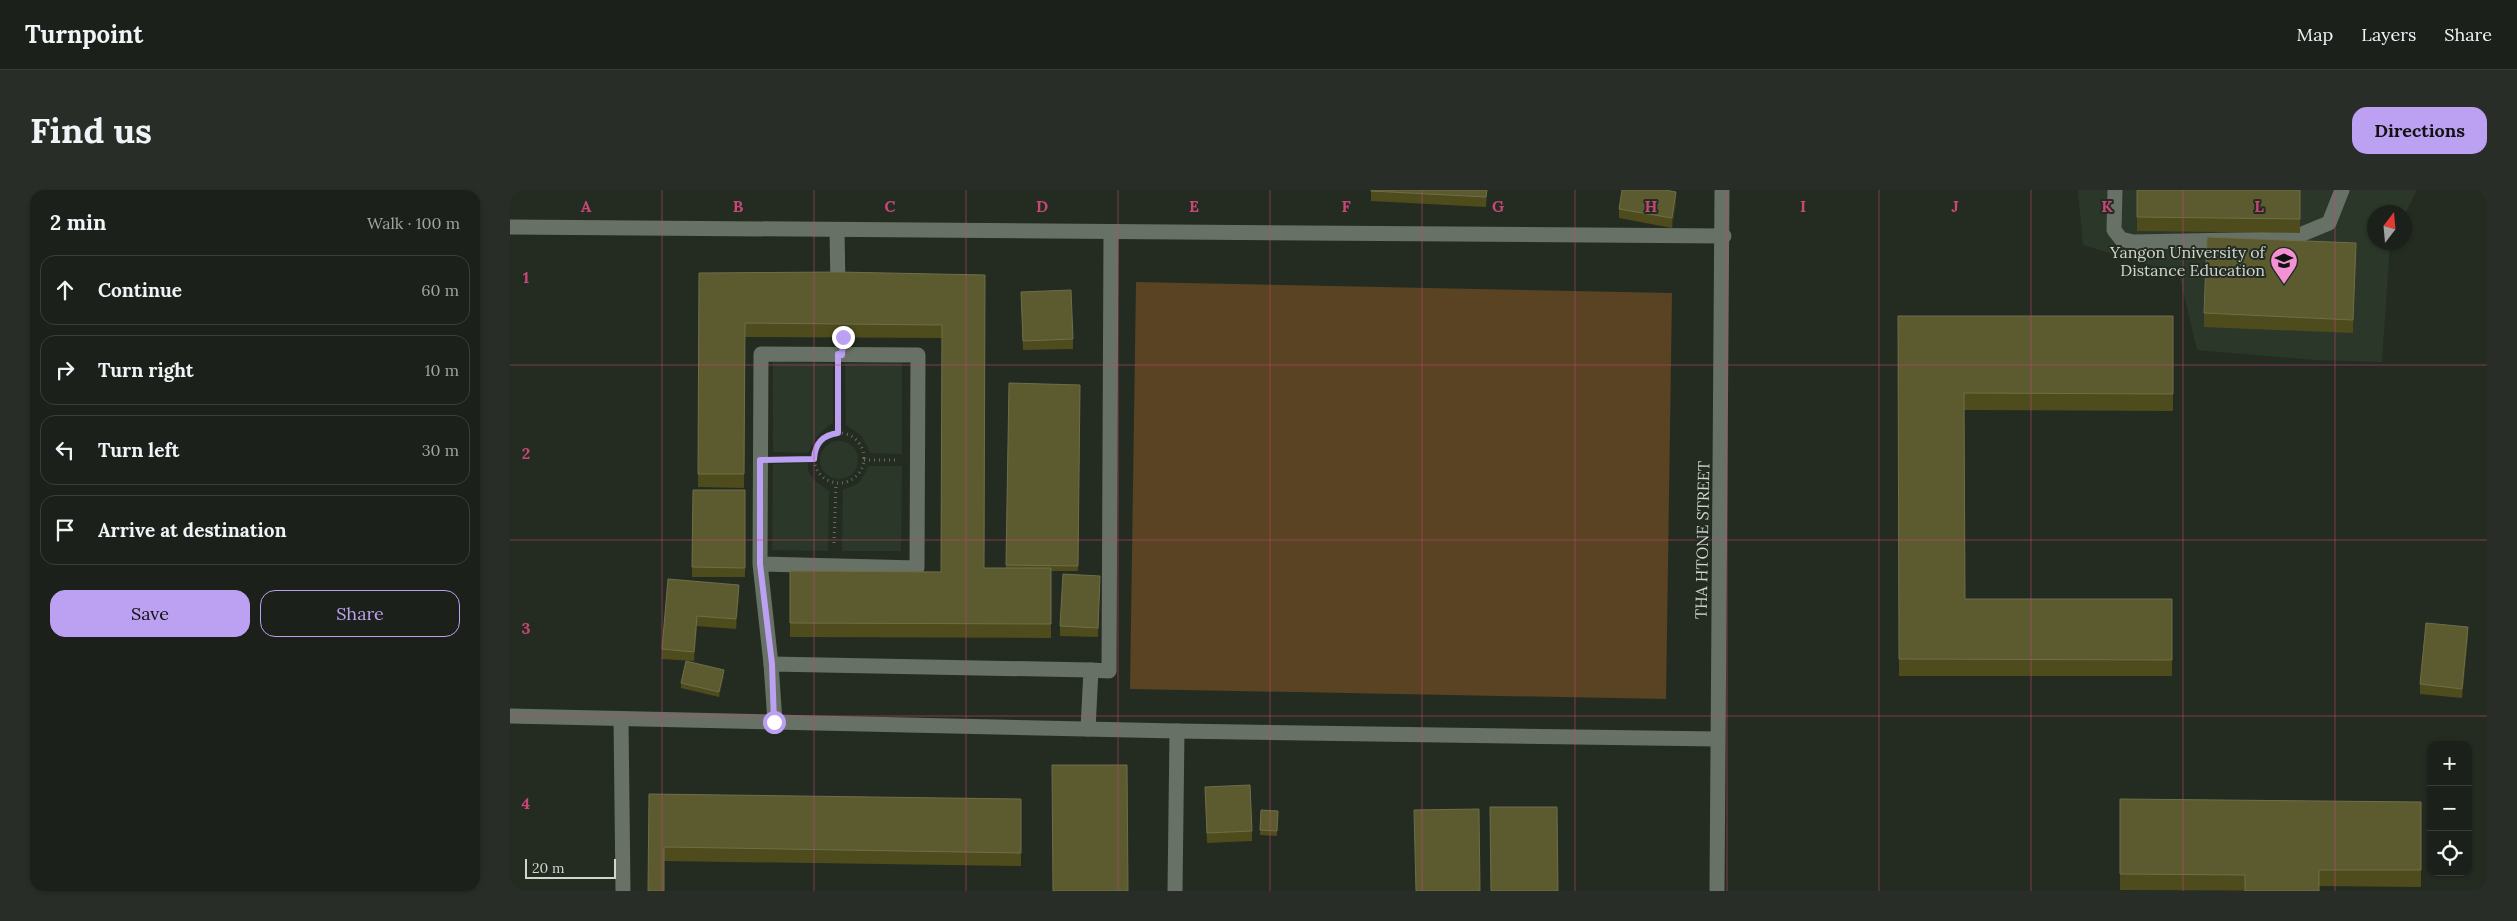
<!DOCTYPE html>
<meta charset="utf-8">
<style>
body{margin:0;font-family:Lora,serif;background:#282e27;color:#f1f3f6}
.controls{position:absolute;right:15px;bottom:15px;display:grid;overflow:hidden;border-radius:10px;box-shadow:0 1px 4px #0004}
.controls button{width:45px;height:45px;display:grid;place-items:center;padding:0;border:0;border-bottom:1px solid #393e39;background:#1b211a;color:#f1f3f6;font:25px sans-serif}
.compass{position:absolute;left:1857px;top:15px;width:45px;height:45px;border-radius:50%;background:#1b211a;box-shadow:0 1px 4px #0004;rotate:16deg}
.scale{position:absolute;left:15px;bottom:12px;width:91px;box-sizing:border-box;padding-left:5px;border:2px solid #d0d5cf;border-top:0;font-size:14px;line-height:18px;white-space:nowrap;color:#d0d5cf;-webkit-text-stroke:4px #242c22;paint-order:stroke}
.stop{position:absolute;width:15px;height:15px;margin:-11px;border:4px solid #bca0f2;border-radius:50%;background:#fff}
.stop.end{background:#bca0f2;border-color:#fff;box-shadow:0 1px 5px #0008}
.list{margin:0;padding:0;list-style:none}
h2{display:flex;justify-content:space-between;align-items:center;height:65px;margin:0;padding:0 20px;font-size:21px}
h2 small{font-size:16px;font-weight:400;color:#a0a3a2}
.list li{display:grid;grid-template-columns:32px 1fr auto;gap:15px;align-items:center;box-sizing:border-box;height:70px;margin:0 10px 10px;padding:0 10px;border:1px solid #393e39;border-radius:15px}
.list b{display:block;font-size:19px;white-space:nowrap}
.list em{font-size:16px;font-style:normal;color:#a0a3a2}
.actions{display:flex;gap:10px;padding:15px 20px}
.actions a{flex:1;padding:11px 0;border:1px solid #bca0f2;border-radius:15px;text-align:center;font-size:18px;color:#bca0f2}
.actions .main{background:#bca0f2;color:#111}
.icon{flex:none;width:28px;height:28px;fill:none;stroke:currentColor;stroke-width:2;stroke-linecap:round;stroke-linejoin:round}
.map{position:relative;flex:none;width:1977px;height:701px;overflow:hidden;border-radius:15px}
header{display:flex;align-items:center;gap:30px;box-sizing:border-box;height:70px;padding:0 25px;background:#1b211a;border-bottom:1px solid #393e39}
header strong{font-size:24px}
nav{display:flex;gap:28px;margin-inline-start:auto;font-size:18px}
.intro{display:flex;align-items:center;justify-content:space-between;box-sizing:border-box;height:120px;padding:0 30px}
h1{margin:0;font-size:35px}
.button{padding:12px 22px;border-radius:15px;background:#bca0f2;color:#111;font-size:18px;font-weight:700}
main{display:flex;gap:30px;padding:0 30px}
aside{flex:1;background:#1b211a;border-radius:15px;box-shadow:0 1px 4px #0004}
.map>svg:first-child{display:block}
</style>
<header>
<strong>Turnpoint</strong>
<nav><a>Map</a><a>Layers</a><a>Share</a></nav>
</header>
<div class="intro"><h1>Find us</h1><a class="button">Directions</a></div>
<main>
<aside>
<h2>2 min<small>Walk · 100 m</small></h2>
<ul class="list">
<li><svg class="icon" aria-label="ahead" viewBox="0 0 24 24"><path d="M12 20V5M6 11l6-6 6 6"/></svg><div><b>Continue</b></div><em>60 m</em></li>
<li><svg class="icon" aria-label="right" viewBox="0 0 24 24"><path d="M7 20v-9h11M14 6l5 5-5 5"/></svg><div><b>Turn right</b></div><em>10 m</em></li>
<li><svg class="icon" aria-label="left" viewBox="0 0 24 24"><path d="M17 20v-9H6M10 6l-5 5 5 5"/></svg><div><b>Turn left</b></div><em>30 m</em></li>
<li><svg class="icon" aria-label="arrive" viewBox="0 0 24 24"><path d="M6 21V4h12l-3 4 3 4H6"/></svg><div><b>Arrive at destination</b></div></li>
</ul>
<div class="actions"><a class="main">Save</a><a>Share</a></div>
</aside>
<div class="map">
<svg width="1977" height="701" viewBox="0 0 1977 701">
<rect width="100%" height="100%" fill="#242c22"/>
<g fill="#2b3728">
<polygon points="1568,0 1907,0 1895,24 1864,22 1864,52 1880,53 1872,172 1806,170 1687,160 1669,84 1573,55"/>
<polygon points="392,171 392,264 360,263 352,246 336,235 335,173"/>
<polygon points="263,172 323,173 323,232 307,246 298,263 263,262"/>
<circle cx="329" cy="270" r="19"/>
<polygon points="298,273 298,281 305,291 319,301 318,361 262,360 263,274"/>
<polygon points="359,276 392,276 391,361 332,361 333,300 349,293"/>
</g>
<polygon fill="#594322" points="626,92 1162,103 1156,509 620,499"/>
<g fill="none" stroke-linecap="round" stroke-linejoin="round">
<g stroke="#656c63" stroke-width="3" stroke-dasharray="1 4" stroke-linecap="butt">
<polyline points="328,188 328,243"/>
<circle cx="329" cy="268" r="25"/>
<polyline points="274,269 304,269"/>
<polyline points="354,270 385,270"/>
<polyline points="324,353 326,293"/>
</g>
<g stroke="#687165" stroke-width="15">
<polyline points="1605,0 1604,40 1611,49 1623,52 1780,49 1819,33 1832,0"/>
<polyline points="0,37 1214,46"/>
<polyline points="327,40 328,96"/>
<polyline points="250,374 407,378 408,165 251,164 250,374 261,474"/>
<polyline points="581,480 599,481 601,43"/>
<polyline points="0,526 667,541 1207,549"/>
<polyline points="111,529 113,701"/>
<polyline points="265,532 261,474 581,480 578,539"/>
<polyline points="665,701 667,541"/>
<polyline points="1207,701 1212,0"/>
</g>
</g>
<g fill="#4e4c1d">
<polygon points="861,0 977,0 976,17 861,11"/>
<polygon points="1790,0 1790,43 1627,41 1627,27"/>
<polygon points="1166,12 1162,38 1109,28 1109,19"/>
<polygon points="1846,67 1843,143 1694,137 1694,123"/>
<polygon points="189,83 475,85 474,378 496,378 499,193 570,195 568,381 541,381 541,448 280,447 280,381 431,382 432,148 235,147 234,298 188,297"/>
<polygon points="511,102 563,149 563,159 513,160"/>
<polygon points="1388,126 1663,126 1663,221 1454,220 1455,409 1662,409 1662,486 1389,486"/>
<polygon points="183,300 235,300 235,387 182,387"/>
<polygon points="158,389 229,405 226,439 187,436 184,471 152,469 152,459"/>
<polygon points="590,395 588,447 550,446 550,436"/>
<polygon points="1958,447 1952,508 1910,504 1910,494"/>
<polygon points="214,485 209,507 171,498 171,493"/>
<polygon points="695,597 742,641 742,651 697,653"/>
<polygon points="139,604 511,609 511,676 154,671"/>
<polygon points="1610,609 1911,612 1911,697 1809,696 1809,701 1610,700"/>
<polygon points="751,620 768,621 767,646 750,645"/>
</g>
<g fill="#373917">
<polygon points="1166,2 1166,12 1162,38 1162,28"/>
<polygon points="1846,53 1846,67 1843,143 1843,130"/>
<polygon points="229,395 229,405 226,439 226,429"/>
<polygon points="187,426 187,436 184,471 184,462"/>
<polygon points="1958,437 1958,447 1952,508 1952,499"/>
<polygon points="214,480 214,485 209,507 209,502"/>
</g>
<g fill="#5c5b30" stroke="#6e6e49">
<polygon points="861,0 977,0 976,7 861,1"/>
<polygon points="1112,0 1155,0 1166,2 1162,28 1109,19"/>
<polygon points="1627,0 1790,0 1790,29 1627,27"/>
<polygon points="1697,47 1846,53 1843,130 1694,123"/>
<polygon points="328,82 475,85 474,378 541,378 541,434 280,433 280,381 431,382 432,135 235,133 234,284 188,284 189,83"/>
<polygon points="561,100 563,149 513,151 511,102"/>
<polygon points="1388,126 1663,126 1663,204 1454,203 1455,409 1662,409 1662,470 1389,469"/>
<polygon points="499,193 570,195 568,376 496,375"/>
<polygon points="183,300 235,300 235,378 182,377"/>
<polygon points="553,384 590,386 588,438 550,436"/>
<polygon points="158,389 229,395 226,429 187,426 184,462 152,459"/>
<polygon points="1916,433 1958,437 1952,499 1910,494"/>
<polygon points="176,471 214,480 209,502 171,493"/>
<polygon points="542,575 617,575 618,701 543,701"/>
<polygon points="740,595 742,641 697,643 695,597"/>
<polygon points="139,604 511,609 511,663 154,657 154,701 138,701"/>
<polygon points="1610,609 1911,612 1911,680 1809,680 1809,701 1735,701 1735,685 1610,684"/>
<polygon points="980,617 1047,617 1048,701 981,701"/>
<polygon points="969,619 970,701 906,701 904,620"/>
<polygon points="751,620 768,621 767,641 750,640"/>
</g>
<g fill="none" stroke-linecap="round" stroke-linejoin="round">
<path stroke="#bca0f2" stroke-width="6" d="M264 532 262 474 250 374V270L304 269C305 253 313 245 328 243V164L332 165 333 147"/>
</g>
<path fill="none" stroke="#c64778" stroke-width="1" stroke-opacity="0.55" d="M152 0V701M304 0V701M456 0V701M608 0V701M760 0V701M912 0V701M1065 0V701M1217 0V701M1369 0V701M1521 0V701M1673 0V701M1825 0V701M0 175H1977M0 350H1977M0 526H1977"/>
<defs>
<symbol id="university-pin" viewBox="-11 -11 22 30"><path d="M0 17L-7.5 6A9.5 9.5 0 1 1 7.5 6Z" fill="#f491d3" stroke="#242c22"/><path d="M0-5L7-2L0 1L-7-2ZM-4 1L0 2.5L4 1V4Q0 6-4 4Z" fill="#111"/></symbol>
</defs>
<g fill-rule="evenodd">
<use href="#university-pin" x="1758" y="55" width="32" height="43"/>
</g>
<g text-anchor="middle" dominant-baseline="central" stroke-width="4" stroke-linejoin="round" paint-order="stroke">
<g font-size="16" fill="#d0d5cf" stroke="#242c22" text-anchor="end">
<text x="1755" y="62">Yangon University of<tspan x="1755" dy="18">Distance Education</tspan></text>
</g>
<g font-size="16" fill="#d0d5cf" stroke="#242c22">
<text transform="translate(1192 350) rotate(-89)">THA HTONE STREET</text>
</g>
</g>
<g font-size="16" text-anchor="middle" font-weight="bold" fill="#c64778" stroke="#242c22" stroke-width="4" stroke-linejoin="round" paint-order="stroke">
<text x="76" y="22">A</text>
<text x="228" y="22">B</text>
<text x="380" y="22">C</text>
<text x="532" y="22">D</text>
<text x="684" y="22">E</text>
<text x="836" y="22">F</text>
<text x="988" y="22">G</text>
<text x="1141" y="22">H</text>
<text x="1293" y="22">I</text>
<text x="1445" y="22">J</text>
<text x="1597" y="22">K</text>
<text x="1749" y="22">L</text>
<text x="16" y="93">1</text>
<text x="16" y="269">2</text>
<text x="16" y="444">3</text>
<text x="16" y="619">4</text>
</g>
</svg>
<div class="controls">
<button>+</button>
<button>−</button>
<button><svg class="icon" aria-label="locate" viewBox="0 0 24 24"><circle cx="12" cy="12" r="6"/><path d="M12 2v4M12 18v4M2 12h4M18 12h4"/></svg></button>
</div>
<svg class="compass" viewBox="-18 -18 36 36"><path d="M0-13l5 13h-10z" fill="#e53935"/><path d="M0 13l5-13h-10z" fill="#a0a3a2"/></svg>
<div class="scale">20 m</div>
<div class="stop" style="left:264px;top:532px"></div>
<div class="stop end" style="left:333px;top:147px"></div>
</div>
</main>
